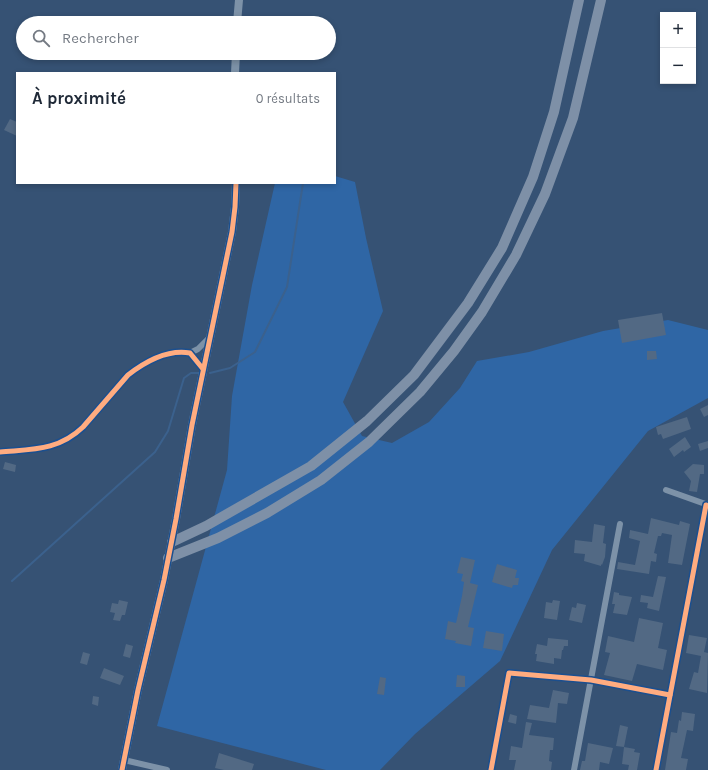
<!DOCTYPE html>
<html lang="fr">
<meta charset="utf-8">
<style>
body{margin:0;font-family:Karla,sans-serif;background:#f2f2f3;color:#1f2937}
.controls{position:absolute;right:12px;top:12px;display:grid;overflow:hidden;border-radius:0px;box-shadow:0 2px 6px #0003}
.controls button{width:36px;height:36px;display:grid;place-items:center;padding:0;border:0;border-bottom:1px solid #e0e1e3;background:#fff;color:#1f2937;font:20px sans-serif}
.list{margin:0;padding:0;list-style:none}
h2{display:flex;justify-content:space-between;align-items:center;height:52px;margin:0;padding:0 16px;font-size:17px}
h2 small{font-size:13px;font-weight:400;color:#747a83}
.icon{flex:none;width:22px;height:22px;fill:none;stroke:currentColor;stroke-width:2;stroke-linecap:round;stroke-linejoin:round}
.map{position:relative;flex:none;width:708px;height:770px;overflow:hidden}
.search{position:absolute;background:#fff;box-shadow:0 2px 6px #0003;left:16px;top:16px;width:320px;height:44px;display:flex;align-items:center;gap:10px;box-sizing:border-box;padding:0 14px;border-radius:22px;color:#747a83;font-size:15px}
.panel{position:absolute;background:#fff;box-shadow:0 2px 6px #0003;left:16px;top:72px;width:320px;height:112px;border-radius:0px}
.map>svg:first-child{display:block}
</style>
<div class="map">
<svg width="708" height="770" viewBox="0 0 708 770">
<rect width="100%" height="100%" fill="#365274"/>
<polygon fill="#2f66a5" points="335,176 355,182 366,238 383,311 343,402 362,436 392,443 429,422 460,388 477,361 529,352 603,331 668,320 708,330 708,398 648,431 552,550 500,661 415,734 380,770 326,770 157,726 227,470 232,396 252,285 275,183 335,183"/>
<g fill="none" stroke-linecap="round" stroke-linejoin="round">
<g stroke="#3b618d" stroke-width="2">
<polyline points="210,373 230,368 255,352 287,287 303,183"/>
<polyline points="12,581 155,452 168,431 184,378 191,373 199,373"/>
</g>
</g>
<g fill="#526984">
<polygon points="10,119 17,122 17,136 4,130"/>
<polygon points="662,313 666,335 622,343 618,320"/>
<polygon points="647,351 656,351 657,359 647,360"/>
<polygon points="708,405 708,415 704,417 700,409"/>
<polygon points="687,417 691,429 663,439 661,434 658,435 656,427"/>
<polygon points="685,437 691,447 684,452 683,450 674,457 669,449"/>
<polygon points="708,441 708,448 700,451 698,444"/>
<polygon points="5,462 16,465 15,472 3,469"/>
<polygon points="693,464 704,465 704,474 700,474 697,492 689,491 691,481 684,472"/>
<polygon points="651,518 679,525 680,521 690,524 682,565 668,563 672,535 662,533 661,536 658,536 654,553 657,554 656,562 651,561 649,574 617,569 618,562 635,565 640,541 629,538 630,530 648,534"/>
<polygon points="594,524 605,526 603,543 606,544 605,557 602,565 601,564 601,566 584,561 585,554 574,553 575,540 592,542"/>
<polygon points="461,557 475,560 470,583 478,585 468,627 474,628 471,646 455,643 456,641 445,639 448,621 456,623 462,596 464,582 461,581 463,574 457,573"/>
<polygon points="497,564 517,570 515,578 519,578 518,585 513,585 512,588 492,582"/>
<polygon points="658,576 666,577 659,611 647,608 648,603 640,602 641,595 653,597"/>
<polygon points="614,592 619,593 619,595 632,597 627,615 613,613 615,604 612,604"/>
<polygon points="119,600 128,602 125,615 122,615 120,621 113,620 115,613 110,612 112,603 118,604"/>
<polygon points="553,600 560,601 557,620 544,618 546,602 552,603"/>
<polygon points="577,603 586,605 582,623 569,620 572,607 576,608"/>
<polygon points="639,618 663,623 658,648 667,650 663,670 637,664 632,681 604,675 610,653 605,652 608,636 634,642"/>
<polygon points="486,631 504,634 502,651 483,648"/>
<polygon points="689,635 707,638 704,652 708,653 707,693 689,689 694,672 698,673 701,656 686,653"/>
<polygon points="548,638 568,640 568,646 564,646 563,650 562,650 561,659 554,658 554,664 536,661 537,654 535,654 537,644 547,646"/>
<polygon points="126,644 133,646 130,658 123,656"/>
<polygon points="83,652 90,654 87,665 80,663"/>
<polygon points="104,668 124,676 120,685 100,678"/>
<polygon points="457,675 465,676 465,687 456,687"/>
<polygon points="380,677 386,678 384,695 377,694"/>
<polygon points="553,690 569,693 567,704 558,703 556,723 527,719 530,705 549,708"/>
<polygon points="93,696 99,697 98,706 92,704"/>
<polygon points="682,712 695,714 693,731 687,730 681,758 688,759 686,770 665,770 671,732 677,733 679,720 681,721"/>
<polygon points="510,714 517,716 516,724 508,722"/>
<polygon points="526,722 532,723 529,735 554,738 553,750 550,750 549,761 552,762 551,770 514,770 516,760 509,760 511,746 522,748"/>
<polygon points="620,725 628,727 624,747 616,746"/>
<polygon points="588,743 613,748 609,764 600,762 599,770 580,770 582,761 585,761"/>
<polygon points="624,747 635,749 634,752 640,753 637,770 628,770 629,765 622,764"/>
<polygon points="219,753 254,764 252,770 224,770 215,768"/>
</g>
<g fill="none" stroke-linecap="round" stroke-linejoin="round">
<g stroke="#7d92a8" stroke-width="6">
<polyline points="190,353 198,349 210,337"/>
<path d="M0 452C32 449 58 451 83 427L128 375C146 361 167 349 190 353L203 369"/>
<polyline points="666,490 708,505"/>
<polyline points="124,760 167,770"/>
<polyline points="491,770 509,673 591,680 670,695"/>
<polyline points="574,770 620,524"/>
<polyline points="656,770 706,505"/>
</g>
<g stroke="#7d92a8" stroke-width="8">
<polyline points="237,23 239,0"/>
<polyline points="235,73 236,53"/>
<polyline points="122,770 138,690 164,580 176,519 192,425 232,232 235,207 236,183"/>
</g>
<g stroke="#7e90a7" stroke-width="10">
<polyline points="172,542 206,526 311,466 367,421 414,375 468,303 502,248 533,177 554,112 579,0"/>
<polyline points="168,558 218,538 267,513 321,480 369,442 420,392 454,351 482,312 516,255 545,194 573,118 601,0"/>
</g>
<defs>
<g id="cycleway">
<path d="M0 452C32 449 58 451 83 427L128 375C146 361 167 349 190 353L203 369"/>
<polyline points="122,770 138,690 164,580 176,519 192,425 232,232 235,207 236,183"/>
<polyline points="491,770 509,673 591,680 670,695"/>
<polyline points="656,770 706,505"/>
</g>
</defs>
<use href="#cycleway" stroke="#1b4f8f" stroke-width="8"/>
<use href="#cycleway" stroke="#ffac80" stroke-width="5"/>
</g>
</svg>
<div class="controls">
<button>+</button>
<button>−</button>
</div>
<div class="search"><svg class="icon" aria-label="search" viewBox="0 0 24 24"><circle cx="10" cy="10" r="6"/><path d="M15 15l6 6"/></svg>Rechercher</div>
<section class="panel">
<h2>À proximité<small>0 résultats</small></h2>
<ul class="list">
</ul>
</section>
</div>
